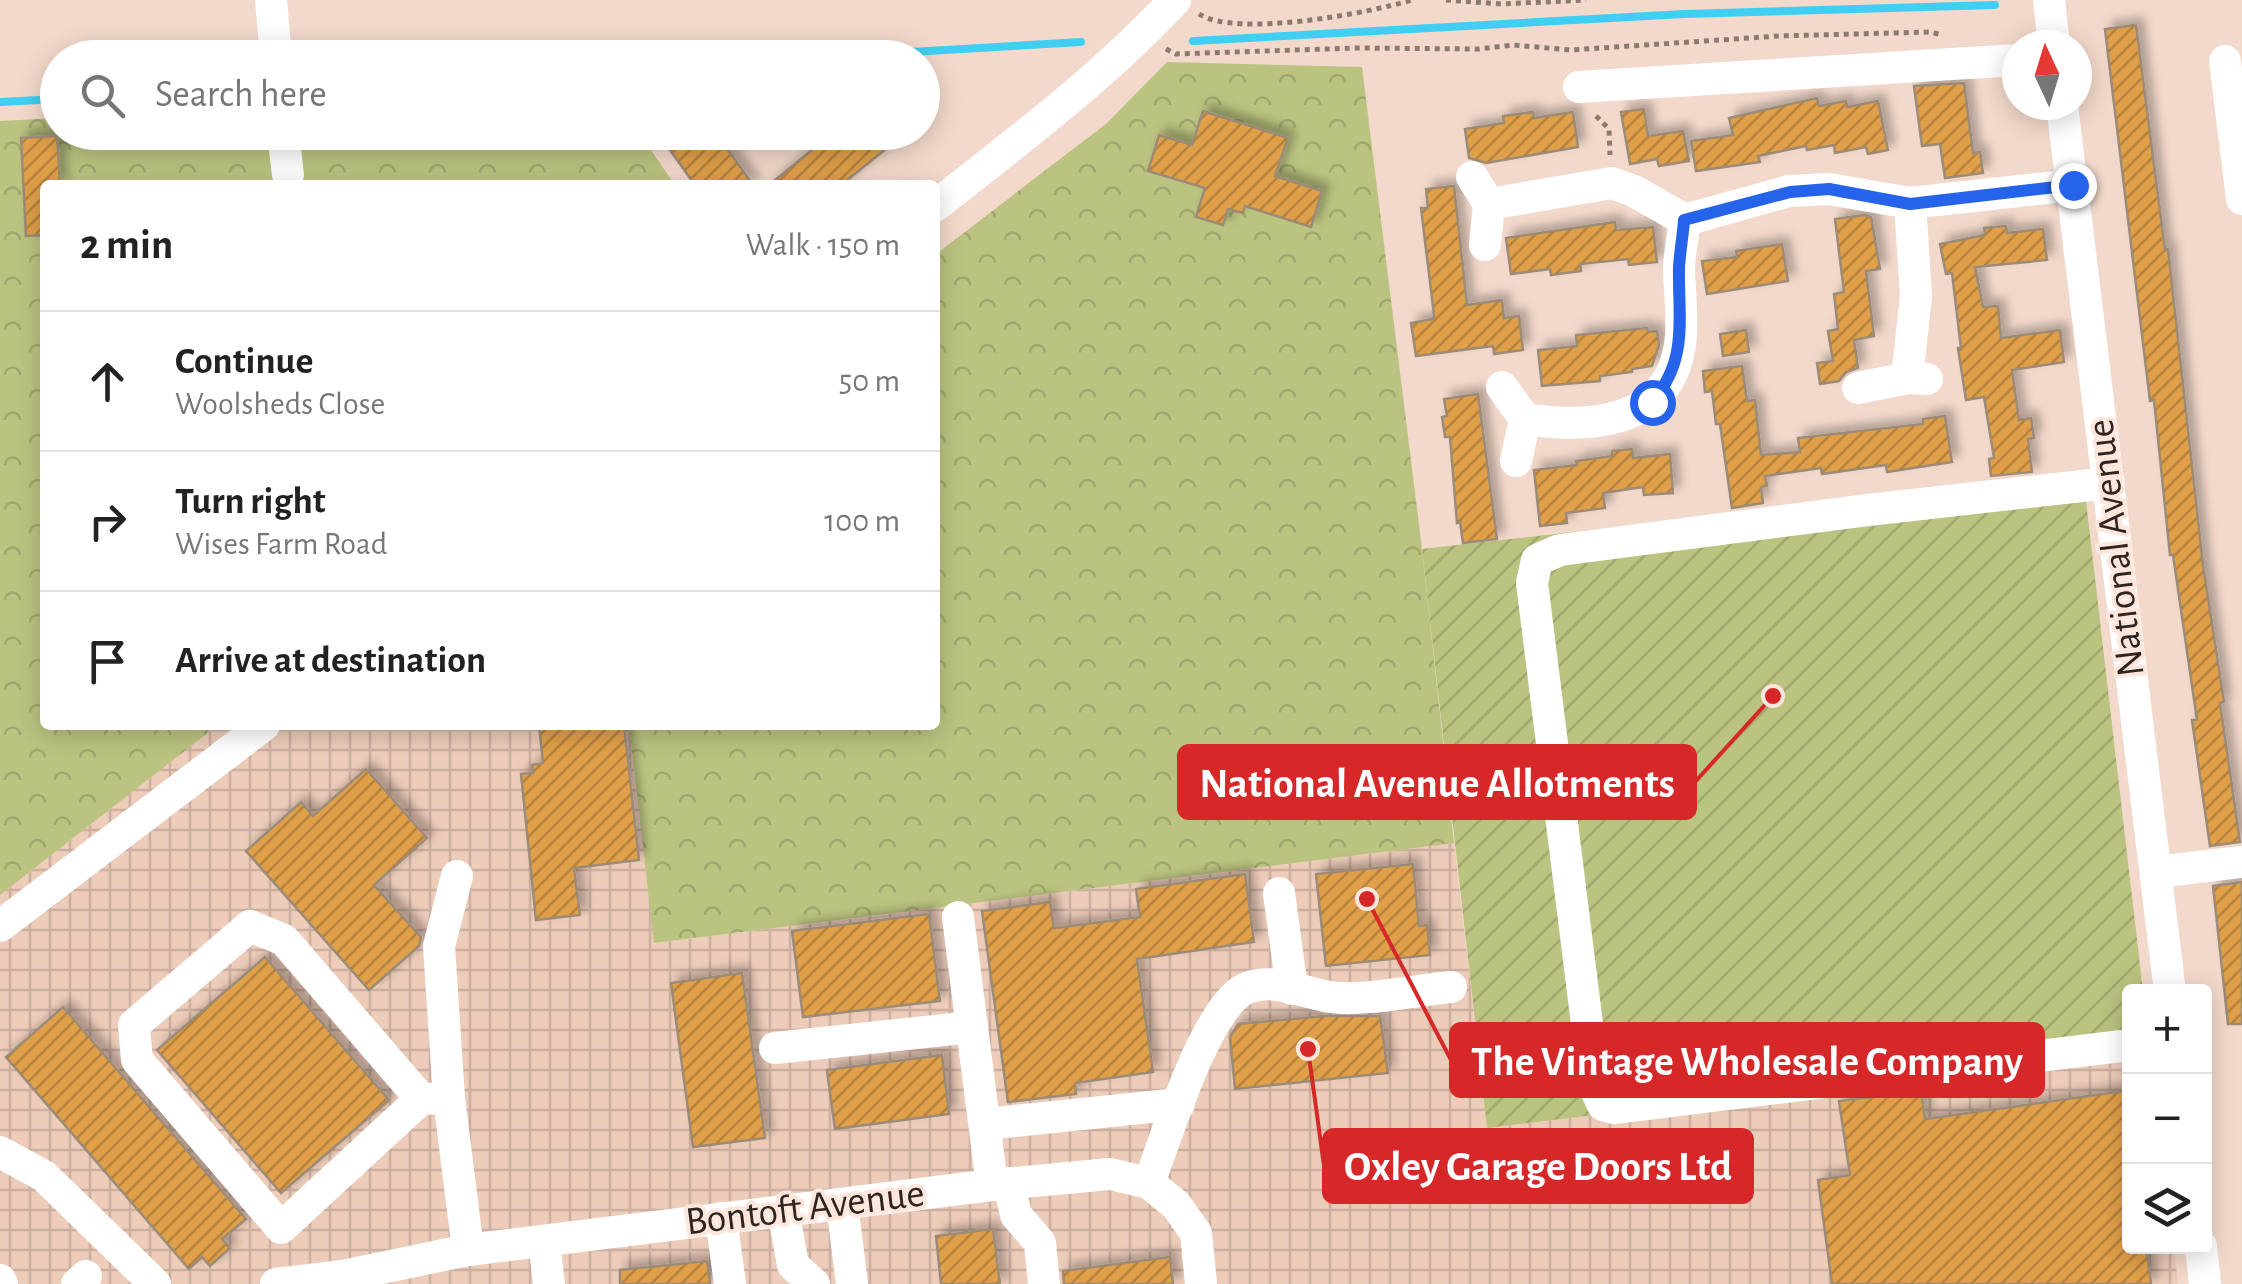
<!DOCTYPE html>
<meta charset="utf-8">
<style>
body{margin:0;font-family:"Alegreya Sans",sans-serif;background:#f2f2f2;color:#222}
.controls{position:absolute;right:30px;bottom:30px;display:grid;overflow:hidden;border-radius:10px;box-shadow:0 5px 25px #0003}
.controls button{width:90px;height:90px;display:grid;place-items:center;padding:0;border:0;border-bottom:2px solid #e0e0e0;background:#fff;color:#222;font:50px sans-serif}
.compass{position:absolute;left:2002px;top:30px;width:90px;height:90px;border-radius:50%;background:#fff;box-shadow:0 5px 25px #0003;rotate:356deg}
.stop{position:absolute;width:30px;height:30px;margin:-22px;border:8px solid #2563eb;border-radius:50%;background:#fff}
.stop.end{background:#2563eb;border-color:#fff;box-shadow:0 2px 10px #0008}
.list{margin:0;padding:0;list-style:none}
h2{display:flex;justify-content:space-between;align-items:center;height:130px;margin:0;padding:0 40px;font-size:42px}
h2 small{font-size:32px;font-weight:400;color:#767676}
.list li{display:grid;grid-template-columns:65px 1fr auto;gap:30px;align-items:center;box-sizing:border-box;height:140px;padding:0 40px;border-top:2px solid #e0e0e0}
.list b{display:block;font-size:38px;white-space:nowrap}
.list p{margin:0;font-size:32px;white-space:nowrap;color:#767676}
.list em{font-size:32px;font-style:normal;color:#767676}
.icon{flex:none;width:55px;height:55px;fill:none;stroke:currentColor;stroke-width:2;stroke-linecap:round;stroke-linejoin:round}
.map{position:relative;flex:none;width:2242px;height:1284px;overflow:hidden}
.search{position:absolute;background:#fff;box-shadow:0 5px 25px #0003;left:40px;top:40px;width:900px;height:110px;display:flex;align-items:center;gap:25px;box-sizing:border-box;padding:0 35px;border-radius:55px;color:#767676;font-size:38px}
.panel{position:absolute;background:#fff;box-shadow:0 5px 25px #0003;left:40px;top:180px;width:900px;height:550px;border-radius:10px}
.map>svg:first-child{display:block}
</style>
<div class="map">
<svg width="2242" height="1284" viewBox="0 0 2242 1284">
<defs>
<pattern id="industrial-grid" width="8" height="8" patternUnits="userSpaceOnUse" patternTransform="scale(2.5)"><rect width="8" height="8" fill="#edccba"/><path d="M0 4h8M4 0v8" fill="none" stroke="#ccafa0"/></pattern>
<pattern id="park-crowns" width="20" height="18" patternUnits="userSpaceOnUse" patternTransform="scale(2.5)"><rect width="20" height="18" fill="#bbc380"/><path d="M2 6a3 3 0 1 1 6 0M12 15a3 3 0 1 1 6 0" fill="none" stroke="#a1a76e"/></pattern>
<pattern id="garden-furrows" width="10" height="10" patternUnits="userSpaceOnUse" patternTransform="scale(2.5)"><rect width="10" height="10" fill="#bbc380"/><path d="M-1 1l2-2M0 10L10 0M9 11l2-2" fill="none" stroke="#a1a76e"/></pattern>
<pattern id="building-hatch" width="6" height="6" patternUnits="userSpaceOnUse" patternTransform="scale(2.5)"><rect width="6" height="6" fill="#e0a049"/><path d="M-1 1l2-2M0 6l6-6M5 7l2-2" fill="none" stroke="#b6823c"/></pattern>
<filter id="shadow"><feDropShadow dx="7" dy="-7" stdDeviation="5" flood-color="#0004"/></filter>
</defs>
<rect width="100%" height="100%" fill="#f3d9cb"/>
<polygon fill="url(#industrial-grid)" points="218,725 629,725 655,943 1454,843 1487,1128 2129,1051 2130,1246 2174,1247 2178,1284 0,1284 0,895"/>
<g fill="url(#park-crowns)">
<polygon points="1167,62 1362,67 1422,549 1454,843 654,943 629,725 935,725 935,255 1107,123"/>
<polygon points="57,118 58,132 639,133 675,185 45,185 45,725 218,725 0,895 0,121"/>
</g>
<polygon fill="url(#garden-furrows)" points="2083,475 2143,991 2130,992 2129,1051 1487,1128 1422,549"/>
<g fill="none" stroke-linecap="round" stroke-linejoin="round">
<g stroke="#40cff2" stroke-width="8">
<polyline points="1193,41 1684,14 1995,5"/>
<polyline points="809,58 1081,42"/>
<polyline points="0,102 58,99"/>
</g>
</g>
<g fill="url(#building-hatch)" stroke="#9c8b77" stroke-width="2.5" filter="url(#shadow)">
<polygon points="2136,25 2165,250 2168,249 2203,565 2224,702 2220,703 2240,842 2210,846 2192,720 2197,720 2173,555 2170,555 2154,400 2150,401 2105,29"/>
<polygon points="1964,83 1973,153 1980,152 1983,173 1945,178 1940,144 1922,146 1914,86"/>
<polygon points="1817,98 1819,106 1846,101 1847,107 1878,101 1888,150 1868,154 1866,147 1835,153 1834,145 1807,150 1806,146 1758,156 1760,162 1696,171 1691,141 1733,135 1729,118"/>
<polygon points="1644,109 1648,136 1683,131 1689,161 1659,166 1657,159 1630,164 1621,112"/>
<polygon points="1203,111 1288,138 1275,176 1322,191 1311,227 1245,206 1243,213 1228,209 1223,225 1196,217 1205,188 1148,171 1159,135 1192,145"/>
<polygon points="1533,112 1534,118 1573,112 1578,147 1486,163 1469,158 1465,129 1504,123 1503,116"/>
<polygon points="657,132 715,132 753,185 695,185"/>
<polygon points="834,132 907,132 841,185 769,185"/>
<polygon points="57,136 60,185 45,185 45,235 26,236 21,138"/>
<polygon points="1454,186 1467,305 1502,300 1504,318 1519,316 1523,350 1494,354 1493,346 1416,356 1411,323 1433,319 1434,315 1421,208 1428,208 1426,189"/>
<polygon points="1864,215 1871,217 1880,269 1866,271 1874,336 1854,340 1858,368 1846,372 1839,381 1820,384 1817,363 1833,361 1828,331 1838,329 1834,294 1844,292 1835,219"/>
<polygon points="1615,222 1616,230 1653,227 1657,262 1629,265 1628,259 1580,264 1581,271 1551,275 1550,269 1511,274 1506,238"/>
<polygon points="2006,226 2007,233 2043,229 2047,260 1975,267 1983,307 1998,306 2001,338 2060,330 2064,362 2012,370 2019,420 2031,418 2034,438 2028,439 2032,472 1991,476 1989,459 1994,458 1984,397 1966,400 1958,348 1961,348 1952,273 1946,274 1940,244 1985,235 1984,228"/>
<polygon points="1782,244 1788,281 1707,294 1702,261 1737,257 1736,251"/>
<polygon points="1647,328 1648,332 1657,331 1659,345 1652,366 1632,369 1632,372 1600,376 1600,381 1542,386 1538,350 1577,346 1576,335"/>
<polygon points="1746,330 1749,352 1723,356 1720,334"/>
<polygon points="1742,366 1747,401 1755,400 1761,455 1800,452 1798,438 1923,424 1923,419 1945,416 1952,462 1887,472 1886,465 1822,474 1821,468 1765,476 1767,486 1761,487 1763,503 1732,508 1720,424 1716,424 1712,391 1705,392 1703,371"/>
<polygon points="1478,394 1497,539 1463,543 1460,522 1457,523 1450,437 1445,437 1442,417 1447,416 1444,399"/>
<polygon points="1632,449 1633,458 1670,454 1673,493 1644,495 1643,487 1603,493 1605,508 1566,513 1567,523 1540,526 1534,470 1577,465 1576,461 1612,456 1612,451"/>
<polygon points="539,725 624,725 639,860 574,868 580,915 536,920 521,774 533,773 532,765 543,763"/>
<polygon points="366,769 427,838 374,885 421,937 419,946 369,990 246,851 301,802 313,816"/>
<polygon points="1413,864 1419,926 1427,925 1430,955 1326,966 1316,874"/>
<polygon points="1245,874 1254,942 1137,959 1153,1072 1075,1083 1076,1094 1008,1102 982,911 1050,902 1054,928 1140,917 1136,889"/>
<polygon points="2242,882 2242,1024 2228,1024 2213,886"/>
<polygon points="929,914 940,1001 803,1017 792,931"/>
<polygon points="265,957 389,1100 281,1193 157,1050"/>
<polygon points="742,973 765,1138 693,1147 671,983"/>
<polygon points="63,1007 246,1219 222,1239 230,1248 210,1266 202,1257 189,1269 6,1057"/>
<polygon points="1324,1016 1380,1016 1388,1073 1235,1089 1230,1037 1238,1024"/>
<polygon points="942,1055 949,1114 835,1129 827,1070"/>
<polygon points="1921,1091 1925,1119 2124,1091 2130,1131 2130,1246 2146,1246 2151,1284 1832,1284 1818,1180 1850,1175 1839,1101"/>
<polygon points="993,1229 1000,1284 941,1284 936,1236"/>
<polygon points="1170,1257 1173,1284 1064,1284 1063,1271"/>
<polygon points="707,1261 710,1284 620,1284 620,1270"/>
</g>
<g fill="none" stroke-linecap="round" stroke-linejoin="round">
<g stroke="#8c7a71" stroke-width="5" stroke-dasharray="5 5" stroke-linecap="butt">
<polyline points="1446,0 1502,4 1586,0"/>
<path d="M1199 14C1236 38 1369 13 1412 0"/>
<polyline points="1166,49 1176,54 1356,48 1479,49 1513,45 1571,50 1779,36 1930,32 1943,35"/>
<polyline points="1596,116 1609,129 1610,155"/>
</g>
<g stroke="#fff" stroke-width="32">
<polyline points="271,0 276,58"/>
<polyline points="2049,0 2054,45"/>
<polyline points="2225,61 2242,199"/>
<polyline points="1579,87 2017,60"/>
<polyline points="2062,105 2170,992"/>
<polyline points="283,132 288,175"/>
<polyline points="1472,177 1489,204 1485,245"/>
<polyline points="1489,204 1612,183 1634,191 1685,220 1789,191 1829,189 1910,203 2073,185"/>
<path d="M935 206C1018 141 1103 77 1175 0"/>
<polyline points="1907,378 1916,296 1910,203"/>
<polyline points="1502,387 1525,419 1516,461"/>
<polyline points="1858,388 1907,378 1927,379"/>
<path d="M1525 419C1590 429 1668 424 1680 345 1684 320 1679 292 1679 266 1680 251 1683 235 1685 220"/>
<polyline points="2109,483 1868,510 1560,550 1537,560 1532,583 1595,1088 1603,1105 1614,1108 2130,1045"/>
<polyline points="2156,872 2242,862"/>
<polyline points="457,876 439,946 449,1098 468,1250"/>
<polyline points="1279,893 1292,989"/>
<polyline points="958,917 992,1185"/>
<polyline points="0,926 264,725"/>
<polyline points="775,1048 972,1027"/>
<polyline points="421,1099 281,1228 137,1060 134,1025 250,926 284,940 421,1099 449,1098"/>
<polyline points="985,1124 1179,1104"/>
<polyline points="0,1152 44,1176 155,1284"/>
<polyline points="1009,1183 1016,1215 1040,1243 1044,1284"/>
<path d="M1149 1183C1165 1141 1207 1003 1247 988 1273 977 1304 993 1330 997 1361 1002 1418 990 1451 987"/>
<polyline points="842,1204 852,1284"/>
<polyline points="783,1210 793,1265 814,1284"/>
<polyline points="721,1218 730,1284"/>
<polyline points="544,1241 549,1284"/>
<polyline points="2201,1246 2205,1284"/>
<polyline points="0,1280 2,1284"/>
<polyline points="77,1284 86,1276"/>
<polyline points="276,1284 343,1276 468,1250 992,1185 1110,1174 1149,1183 1176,1205 1196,1233 1201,1284"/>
</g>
</g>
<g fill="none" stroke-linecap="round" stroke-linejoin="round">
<path stroke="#2563eb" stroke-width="12" d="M1652 402C1689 359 1678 319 1679 267 1680 251 1683 235 1684 220L1790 192 1829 189 1910 204 2073 185"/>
</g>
<g text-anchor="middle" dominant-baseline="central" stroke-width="8" stroke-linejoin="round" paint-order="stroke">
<g font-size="40" fill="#2f2520" stroke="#fde7dc">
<text transform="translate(2116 548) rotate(-97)">National Avenue</text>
<text transform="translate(805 1208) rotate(-7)">Bontoft Avenue</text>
</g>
</g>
<path fill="none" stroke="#d62828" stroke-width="4" d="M1773 696L1695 782M1367 899L1451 1060M1308 1049L1324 1166"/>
<g fill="#d62828" stroke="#fde7dc" stroke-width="4">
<circle cx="1773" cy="696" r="10"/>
<circle cx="1367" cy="899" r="10"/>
<circle cx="1308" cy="1049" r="10"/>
</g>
<g fill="#d62828" stroke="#d62828" stroke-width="4">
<rect x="1179" y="746" width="516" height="72" rx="10"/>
<rect x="1451" y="1024" width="592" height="72" rx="10"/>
<rect x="1324" y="1130" width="428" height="72" rx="10"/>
</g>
<g font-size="42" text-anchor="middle" font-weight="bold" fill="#fff">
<text x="1437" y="797">National Avenue Allotments</text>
<text x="1747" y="1075">The Vintage Wholesale Company</text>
<text x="1538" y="1180">Oxley Garage Doors Ltd</text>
</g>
</svg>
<div class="controls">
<button>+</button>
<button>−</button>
<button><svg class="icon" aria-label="layers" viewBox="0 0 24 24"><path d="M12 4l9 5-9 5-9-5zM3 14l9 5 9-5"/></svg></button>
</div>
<svg class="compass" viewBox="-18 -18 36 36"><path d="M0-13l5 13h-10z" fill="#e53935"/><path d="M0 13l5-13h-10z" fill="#767676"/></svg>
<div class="stop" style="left:1652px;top:402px"></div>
<div class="stop end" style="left:2073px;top:185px"></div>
<div class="search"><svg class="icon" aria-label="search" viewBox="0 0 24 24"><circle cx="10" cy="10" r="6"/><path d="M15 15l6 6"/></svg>Search here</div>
<section class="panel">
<h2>2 min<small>Walk · 150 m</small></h2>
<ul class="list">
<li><svg class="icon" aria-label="ahead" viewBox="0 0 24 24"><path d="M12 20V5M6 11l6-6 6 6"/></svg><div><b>Continue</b><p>Woolsheds Close</p></div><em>50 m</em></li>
<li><svg class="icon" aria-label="right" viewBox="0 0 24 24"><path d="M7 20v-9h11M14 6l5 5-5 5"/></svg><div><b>Turn right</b><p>Wises Farm Road</p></div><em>100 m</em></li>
<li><svg class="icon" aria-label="arrive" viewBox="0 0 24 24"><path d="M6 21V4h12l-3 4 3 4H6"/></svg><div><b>Arrive at destination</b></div></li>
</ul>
</section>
</div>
